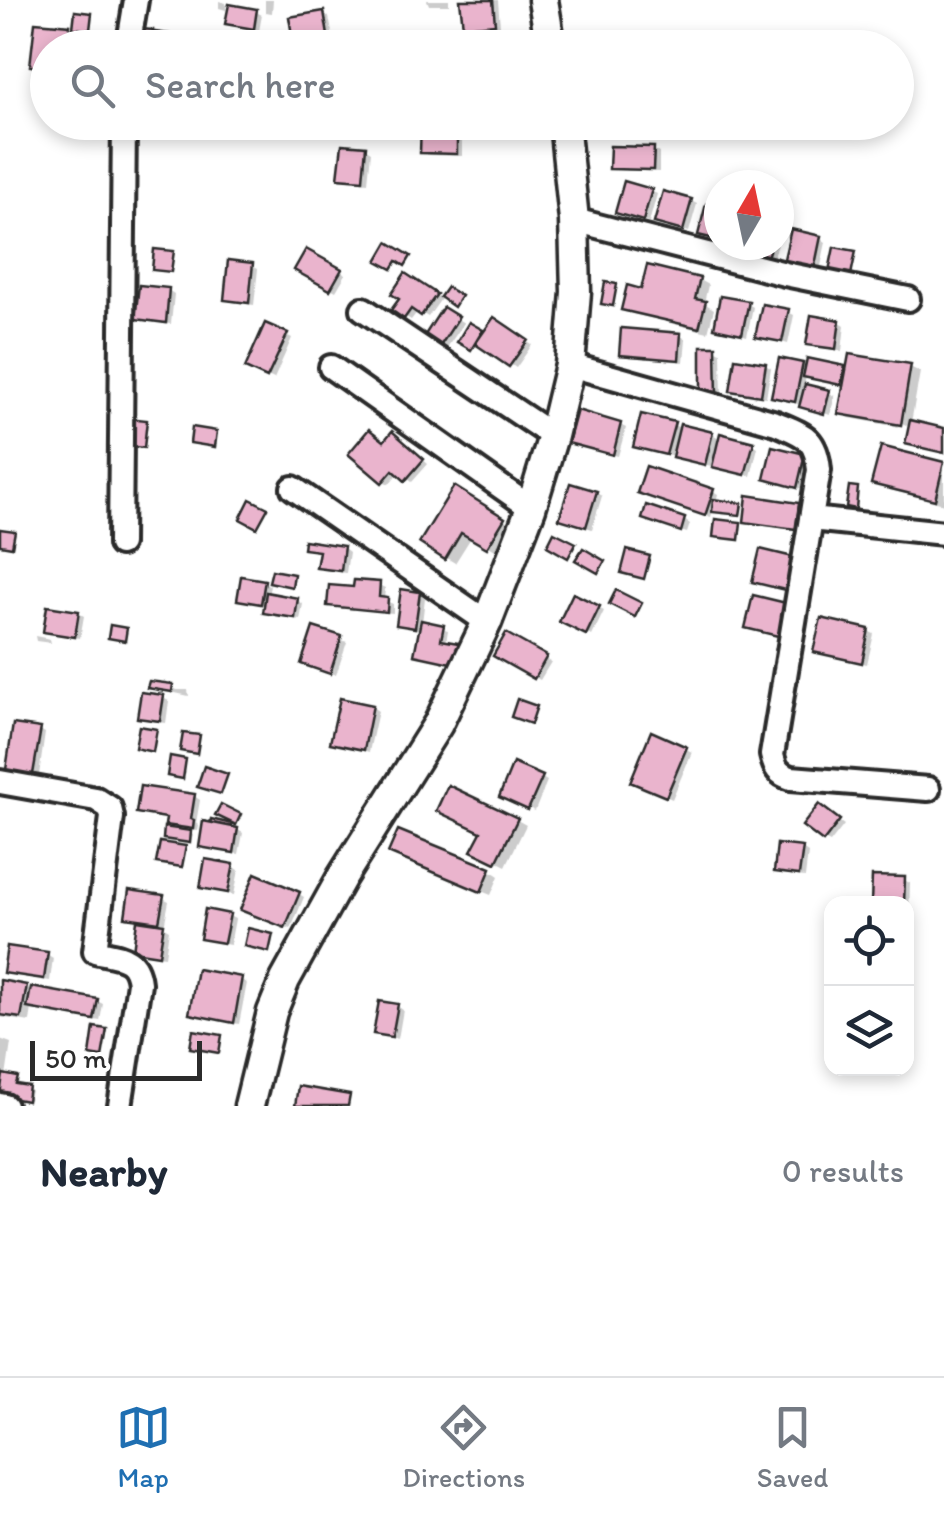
<!DOCTYPE html>
<style>
body{margin:0;font-family:Itim,sans-serif;background:#f6f6f7;color:#1f2937}
.controls{position:absolute;right:30px;bottom:30px;display:grid;overflow:hidden;border-radius:20px;box-shadow:0 5px 15px #0003}
.controls button{width:90px;height:90px;display:grid;place-items:center;padding:0;border:0;border-bottom:2px solid #e0e1e3;background:#fff;color:#1f2937;font:50px sans-serif}
.compass{position:absolute;left:704px;top:170px;width:90px;height:90px;border-radius:50%;background:#fff;box-shadow:0 5px 15px #0003;rotate:9deg}
.scale{position:absolute;left:30px;bottom:25px;width:172px;box-sizing:border-box;padding-left:10px;border:5px solid #2b2b2b;border-top:0;font-size:28px;line-height:35px;white-space:nowrap;color:#2b2b2b;-webkit-text-stroke:8px #fff;paint-order:stroke}
.list{margin:0;padding:0;list-style:none}
h2{display:flex;justify-content:space-between;align-items:center;height:130px;margin:0;padding:0 40px;font-size:42px}
h2 small{font-size:32px;font-weight:400;color:#747a83}
.icon{flex:none;width:55px;height:55px;fill:none;stroke:currentColor;stroke-width:2;stroke-linecap:round;stroke-linejoin:round}
.map{position:relative;flex:none;width:944px;height:1106px;overflow:hidden}
.search{position:absolute;background:#fff;box-shadow:0 5px 15px #0003;left:30px;right:30px;top:30px;height:110px;display:flex;align-items:center;gap:25px;box-sizing:border-box;padding:0 35px;border-radius:55px;color:#747a83;font-size:38px}
.sheet{height:270px;background:#fff}
nav{display:flex;justify-content:space-around;align-items:center;box-sizing:border-box;height:140px;border-top:2px solid #e0e1e3;background:#fff;font-size:28px;color:#747a83}
nav a{display:grid;justify-items:center;gap:5px}
nav .on{color:#1f6fb2}
.map>svg:first-child{display:block}
</style>
<div class="map">
<svg width="944" height="1106" viewBox="0 0 944 1106">
<rect width="100%" height="100%" fill="#fff"/>
<filter id="ink" filterUnits="userSpaceOnUse"><feTurbulence type="fractalNoise" baseFrequency=".01" numOctaves="2"/><feDisplacementMap in="SourceGraphic" scale="20" xChannelSelector="R" yChannelSelector="G"/><feConvolveMatrix kernelMatrix="1 2 1 2 8 2 1 2 1" color-interpolation-filters="sRGB"/></filter>
<g filter="url(#ink)">
<g fill="#0003">
<polygon points="265,0 273,0 272,13 265,12"/>
<polygon points="427,0 449,0 449,5 429,5"/>
<polygon points="463,0 498,0 500,26 471,29 465,26"/>
<polygon points="219,1 226,3 226,10 219,8"/>
<polygon points="256,12 262,15 259,31 233,26 228,23"/>
<polygon points="323,13 329,17 335,48 296,48"/>
<polygon points="37,24 69,28 75,31 73,48 48,48 48,69 33,65"/>
<polygon points="423,122 462,122 462,156 428,155 423,152"/>
<polygon points="366,149 371,152 368,182 347,180 341,176"/>
<polygon points="654,150 659,153 659,172 618,170 612,167"/>
<polygon points="651,191 657,194 649,223 623,215"/>
<polygon points="691,201 697,204 689,232 663,225"/>
<polygon points="820,238 826,242 820,271 792,265"/>
<polygon points="742,245 778,245 773,258 747,250"/>
<polygon points="307,252 346,274 336,291 298,270"/>
<polygon points="252,266 258,269 254,305 232,302 226,299"/>
<polygon points="406,276 441,299 428,317 418,311 411,320 395,310 402,299"/>
<polygon points="699,280 708,285 704,303 714,309 708,332 633,314 624,309"/>
<polygon points="168,290 174,294 171,324 144,321 138,318"/>
<polygon points="748,304 753,307 747,336 716,327"/>
<polygon points="444,311 464,323 444,352 425,340"/>
<polygon points="788,312 794,315 788,344 758,335"/>
<polygon points="495,320 532,345 516,368 478,342 474,349 460,341 470,326 485,335"/>
<polygon points="840,322 845,325 842,351 815,347 809,344"/>
<polygon points="267,326 292,338 274,379 248,367"/>
<polygon points="681,336 686,339 684,362 627,357 621,354"/>
<polygon points="715,349 721,352 722,398 710,398"/>
<polygon points="765,365 771,368 766,397 739,393 733,390"/>
<polygon points="802,365 808,368 844,368 848,371 910,367 920,372 911,423 944,431 944,453 913,446 911,428 892,417 889,421 899,427 850,418 841,413 846,386 806,376 804,386 835,396 830,415 774,396"/>
<polygon points="620,425 626,428 618,456 577,445"/>
<polygon points="674,425 682,429 712,434 721,439 753,444 758,447 751,476 721,469 712,464 711,466 636,446"/>
<polygon points="398,438 428,464 412,482 399,472 389,484 383,481 385,443"/>
<polygon points="883,449 944,465 944,504 883,488 874,482"/>
<polygon points="804,457 810,460 803,489 767,478"/>
<polygon points="455,490 513,525 497,551 472,536 455,563 422,543"/>
<polygon points="713,491 718,494 716,502 743,506 742,515 713,510 711,517 645,495"/>
<polygon points="596,493 602,496 592,529 568,521"/>
<polygon points="799,506 804,509 801,531 752,524 746,520"/>
<polygon points="893,515 921,517 923,524 893,521"/>
<polygon points="684,520 690,524 687,533 650,521"/>
<polygon points="306,548 344,548 349,552 346,573 325,570 319,566 321,552"/>
<polygon points="792,559 798,562 790,591 760,584"/>
<polygon points="264,582 270,586 268,595 297,600 303,604 300,620 271,615 265,611 266,605 245,602 240,598"/>
<polygon points="379,585 385,588 384,600 393,604 393,613 336,608 330,604 355,590"/>
<polygon points="420,594 425,598 422,623 448,630 446,643 466,666 423,657 417,654 422,630 404,627 398,623"/>
<polygon points="574,596 604,611 592,636 562,621"/>
<polygon points="78,613 84,616 80,638 52,634 46,631"/>
<polygon points="314,630 347,642 336,675 309,666"/>
<polygon points="868,631 874,634 867,664 822,654 816,651"/>
<polygon points="35,636 50,639 51,643 36,641"/>
<polygon points="507,636 551,662 540,680 497,655"/>
<polygon points="172,687 177,690 188,690 189,696 152,688"/>
<polygon points="163,698 169,701 166,723 145,720 140,716"/>
<polygon points="372,707 378,711 369,752 333,742"/>
<polygon points="40,730 45,733 38,782 13,778"/>
<polygon points="686,749 692,752 672,799 639,784"/>
<polygon points="542,778 547,781 535,811 508,799"/>
<polygon points="194,796 200,800 196,823 199,826 198,831 182,829 193,835 191,842 167,839 182,832 168,824 169,819 145,815 139,811"/>
<polygon points="825,811 844,825 830,843 824,840"/>
<polygon points="517,820 526,825 506,866 484,855 484,832"/>
<polygon points="238,830 243,833 239,854 208,849 202,845"/>
<polygon points="802,849 808,853 805,877 782,874 776,870"/>
<polygon points="400,858 490,870 499,876 491,895"/>
<polygon points="233,866 239,870 234,895 208,890 203,886"/>
<polygon points="904,880 910,883 909,917 906,917 906,904 873,904"/>
<polygon points="299,894 304,897 291,929 249,912"/>
<polygon points="163,898 169,901 164,927 169,930 165,956 141,953 135,949 140,920 128,915"/>
<polygon points="229,916 235,919 230,945 208,941 203,938"/>
<polygon points="48,955 53,958 50,981 11,975 6,971"/>
<polygon points="241,980 247,983 239,1024 197,1016 191,1013"/>
<polygon points="0,983 26,988 33,992 97,1001 103,1004 100,1021 32,1008 30,1022 0,1017"/>
<polygon points="397,1006 403,1010 398,1039 376,1033"/>
<polygon points="0,1039 11,1043 6,1077 17,1079 19,1080 18,1087 31,1090 29,1100 0,1095"/>
</g>
<g fill="#eab4cd" stroke="#2b2b2b" stroke-width="2.5">
<polygon points="460,0 493,0 495,24 463,27"/>
<polygon points="229,4 257,9 254,29 225,24"/>
<polygon points="75,11 92,13 90,30 73,28"/>
<polygon points="324,11 330,48 294,48 289,17"/>
<polygon points="35,22 70,25 67,48 48,48 48,68 30,66"/>
<polygon points="139,29 153,30 151,48 137,48"/>
<polygon points="155,32 177,35 175,47 153,43"/>
<polygon points="421,122 457,122 457,154 420,153"/>
<polygon points="342,144 366,146 363,180 338,178"/>
<polygon points="610,146 654,147 653,170 609,169"/>
<polygon points="624,181 652,189 643,221 615,213"/>
<polygon points="663,191 692,199 683,231 654,223"/>
<polygon points="706,204 719,207 719,240 698,235"/>
<polygon points="791,229 821,236 814,270 783,263"/>
<polygon points="388,242 411,256 405,266 397,261 392,269 377,261"/>
<polygon points="739,245 771,245 767,257 738,248"/>
<polygon points="834,247 856,251 851,275 829,271"/>
<polygon points="154,249 174,251 171,272 152,270"/>
<polygon points="306,249 342,269 330,290 294,270"/>
<polygon points="228,260 253,263 249,303 224,300"/>
<polygon points="647,265 700,278 695,299 706,301 699,328 621,310 627,285 641,289"/>
<polygon points="405,273 437,294 421,316 411,309 404,319 391,310 399,299 391,294"/>
<polygon points="605,282 617,284 613,306 601,304"/>
<polygon points="139,285 169,288 166,323 135,319"/>
<polygon points="447,287 461,296 454,307 440,297"/>
<polygon points="720,296 749,301 742,334 714,328"/>
<polygon points="762,304 789,309 782,342 755,337"/>
<polygon points="443,307 459,317 437,351 421,341"/>
<polygon points="811,315 840,320 836,349 806,345"/>
<polygon points="494,317 528,340 509,367 475,344"/>
<polygon points="469,322 483,330 471,350 457,342"/>
<polygon points="265,323 288,333 267,378 245,368"/>
<polygon points="621,328 681,333 679,360 619,355"/>
<polygon points="701,346 716,346 717,397 701,396"/>
<polygon points="849,354 911,364 901,425 838,414"/>
<polygon points="735,358 766,363 761,396 730,391"/>
<polygon points="779,358 803,363 795,402 771,397"/>
<polygon points="807,358 845,366 841,385 803,377"/>
<polygon points="805,384 830,390 824,414 799,407"/>
<polygon points="577,410 621,423 613,455 568,443"/>
<polygon points="641,414 675,422 666,455 633,447"/>
<polygon points="128,418 147,420 144,448 125,446"/>
<polygon points="910,420 944,428 944,453 905,444"/>
<polygon points="680,424 713,432 705,465 672,457"/>
<polygon points="192,427 217,431 215,447 190,443"/>
<polygon points="369,429 384,441 392,431 424,459 405,481 393,470 382,483 348,454"/>
<polygon points="720,433 754,442 745,475 712,467"/>
<polygon points="772,446 805,454 797,488 764,479"/>
<polygon points="881,446 944,462 935,500 871,484"/>
<polygon points="646,466 714,489 705,516 637,493"/>
<polygon points="570,483 597,491 586,527 559,519"/>
<polygon points="454,486 505,518 487,548 461,533 445,560 419,543"/>
<polygon points="849,486 858,487 856,509 846,507"/>
<polygon points="747,495 799,503 796,529 744,522"/>
<polygon points="250,499 268,508 257,528 240,519"/>
<polygon points="713,499 742,503 740,515 712,512"/>
<polygon points="646,505 685,518 681,532 642,519"/>
<polygon points="715,519 741,522 739,540 713,537"/>
<polygon points="0,529 15,531 12,547 0,545"/>
<polygon points="554,532 576,543 568,558 547,546"/>
<polygon points="304,540 344,546 341,571 316,568 319,551 303,549"/>
<polygon points="583,548 605,561 598,573 575,560"/>
<polygon points="760,549 793,557 785,590 752,582"/>
<polygon points="627,550 650,556 644,579 621,573"/>
<polygon points="272,570 294,574 292,587 269,582"/>
<polygon points="241,576 265,580 261,604 237,600"/>
<polygon points="354,580 380,582 379,597 388,598 387,612 327,606 329,585 353,587"/>
<polygon points="401,589 420,592 415,628 396,625"/>
<polygon points="616,590 642,603 635,617 609,604"/>
<polygon points="266,592 298,598 295,618 263,613"/>
<polygon points="573,593 600,606 586,635 559,622"/>
<polygon points="753,595 786,603 778,636 745,628"/>
<polygon points="47,606 79,611 75,637 43,632"/>
<polygon points="821,618 869,629 862,663 813,652"/>
<polygon points="421,620 444,625 441,640 464,644 460,665 414,655"/>
<polygon points="110,625 127,628 125,641 108,638"/>
<polygon points="313,627 342,636 330,674 301,664"/>
<polygon points="506,633 547,656 534,679 493,656"/>
<polygon points="149,681 173,684 172,692 147,688"/>
<polygon points="141,692 164,695 160,721 137,718"/>
<polygon points="340,698 373,705 364,750 330,743"/>
<polygon points="517,699 537,706 531,724 511,717"/>
<polygon points="13,724 41,728 32,780 5,776"/>
<polygon points="139,726 157,729 153,752 135,748"/>
<polygon points="651,731 687,747 666,797 630,782"/>
<polygon points="183,733 200,735 197,754 180,751"/>
<polygon points="170,756 186,759 183,779 167,776"/>
<polygon points="513,763 543,776 528,810 499,797"/>
<polygon points="204,766 228,774 221,794 197,787"/>
<polygon points="448,785 518,818 496,863 471,851 481,832 436,811"/>
<polygon points="140,786 195,794 191,819 194,820 193,829 165,825 166,818 136,813"/>
<polygon points="221,804 241,814 236,825 215,815"/>
<polygon points="819,804 840,820 823,842 802,826"/>
<polygon points="211,819 232,824 227,849 206,844"/>
<polygon points="203,821 238,828 234,853 199,847"/>
<polygon points="164,827 191,831 190,843 163,839"/>
<polygon points="398,830 491,868 481,892 388,853"/>
<polygon points="160,842 186,846 182,867 156,863"/>
<polygon points="777,844 803,847 799,875 774,872"/>
<polygon points="205,859 234,864 228,893 200,888"/>
<polygon points="255,873 300,892 285,928 240,910"/>
<polygon points="872,876 905,877 904,904 871,904"/>
<polygon points="129,890 164,895 159,922 125,917"/>
<polygon points="205,909 230,914 224,943 200,939"/>
<polygon points="137,920 164,924 159,955 133,951"/>
<polygon points="248,928 273,934 269,952 244,946"/>
<polygon points="7,946 48,952 44,979 3,973"/>
<polygon points="197,969 242,977 234,1023 189,1014"/>
<polygon points="0,980 27,985 21,1018 0,1015"/>
<polygon points="31,987 98,999 94,1020 27,1008"/>
<polygon points="379,1001 398,1004 392,1037 373,1034"/>
<polygon points="94,1027 107,1029 102,1057 90,1055"/>
<polygon points="193,1030 222,1035 219,1053 190,1048"/>
<polygon points="3,1074 18,1077 16,1084 29,1086 27,1101 0,1096"/>
<polygon points="298,1086 350,1095 348,1106 295,1106"/>
</g>
<g fill="none" stroke-linecap="round" stroke-linejoin="round">
<defs>
<g id="minor">
<polyline points="128,48 136,0"/>
<polyline points="574,220 785,274 908,299"/>
<polyline points="363,309 553,436"/>
<path d="M570 365 776 423C804 435 816 437 819 470L772 755C775 768 778 774 791 778L928 789"/>
<polyline points="331,367 531,508"/>
<polyline points="293,488 487,622"/>
<polyline points="811,519 944,533"/>
<polyline points="120,544 124,122"/>
<path d="M0 782 96 799 110 808 112 817 95 951C119 957 136 955 139 983L120 1106"/>
<polyline points="0,1105 5,1106"/>
</g>
<g id="tertiary">
<polyline points="543,0 551,48"/>
<polyline points="249,1106 272,1012 285,980 342,877 438,724 487,622 531,508 553,436 570,365 576,292 574,220 564,122"/>
</g>
</defs>
<use href="#minor" stroke="#2b2b2b" stroke-width="30"/>
<use href="#tertiary" stroke="#2b2b2b" stroke-width="35"/>
<use href="#minor" stroke="#fff" stroke-width="22"/>
<use href="#tertiary" stroke="#fff" stroke-width="28"/>
</g>
</g>
</svg>
<div class="controls">
<button><svg class="icon" aria-label="locate" viewBox="0 0 24 24"><circle cx="12" cy="12" r="6"/><path d="M12 2v4M12 18v4M2 12h4M18 12h4"/></svg></button>
<button><svg class="icon" aria-label="layers" viewBox="0 0 24 24"><path d="M12 4l9 5-9 5-9-5zM3 14l9 5 9-5"/></svg></button>
</div>
<svg class="compass" viewBox="-18 -18 36 36"><path d="M0-13l5 13h-10z" fill="#e53935"/><path d="M0 13l5-13h-10z" fill="#747a83"/></svg>
<div class="scale">50 m</div>
<div class="search"><svg class="icon" aria-label="search" viewBox="0 0 24 24"><circle cx="10" cy="10" r="6"/><path d="M15 15l6 6"/></svg>Search here</div>
</div>
<section class="sheet">
<h2>Nearby<small>0 results</small></h2>
<ul class="list">
</ul>
</section>
<nav>
<a class="on"><svg class="icon" aria-label="map" viewBox="0 0 24 24"><path d="M3 6l6-2 6 2 6-2v14l-6 2-6-2-6 2zM9 4v14M15 6v14"/></svg>Map</a>
<a><svg class="icon" aria-label="directions" viewBox="0 0 24 24"><path d="M12 3l9 9-9 9-9-9zM9 14v-3h6M13 9l2 2-2 2"/></svg>Directions</a>
<a><svg class="icon" aria-label="saved" viewBox="0 0 24 24"><path d="M7 4h10v16l-5-4-5 4z"/></svg>Saved</a>
</nav>
